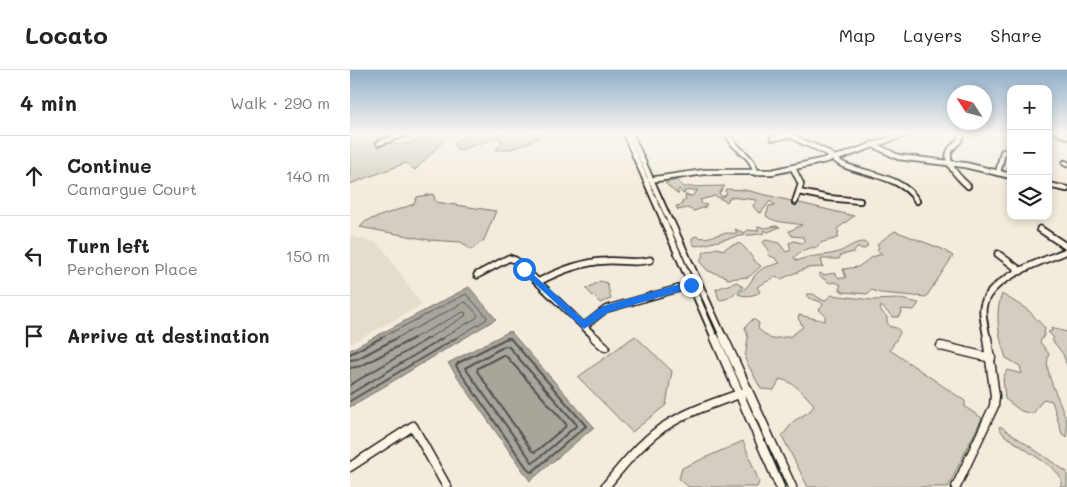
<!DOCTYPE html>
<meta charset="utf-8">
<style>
body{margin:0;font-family:Mali,sans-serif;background:#f6f6f6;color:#222}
.controls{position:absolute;right:15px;top:15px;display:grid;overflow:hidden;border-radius:10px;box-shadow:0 2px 8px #0003}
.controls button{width:45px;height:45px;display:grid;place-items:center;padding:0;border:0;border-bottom:1px solid #e0e0e0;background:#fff;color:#222;font:25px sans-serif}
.compass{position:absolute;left:597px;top:15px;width:45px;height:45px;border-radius:50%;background:#fff;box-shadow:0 2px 8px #0003;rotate:306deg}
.stop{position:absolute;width:15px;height:15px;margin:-11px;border:4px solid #1a73e8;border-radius:50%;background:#fff}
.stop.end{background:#1a73e8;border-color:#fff;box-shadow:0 1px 5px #0008}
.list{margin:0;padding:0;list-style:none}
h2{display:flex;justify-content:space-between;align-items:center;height:65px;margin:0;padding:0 20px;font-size:21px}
h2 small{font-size:16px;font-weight:400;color:#767676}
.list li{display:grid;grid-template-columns:32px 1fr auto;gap:15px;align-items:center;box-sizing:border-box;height:80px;padding:0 20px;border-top:1px solid #e0e0e0}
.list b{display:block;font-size:19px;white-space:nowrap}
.list p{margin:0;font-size:16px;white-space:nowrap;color:#767676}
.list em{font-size:16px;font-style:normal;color:#767676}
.icon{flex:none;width:28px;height:28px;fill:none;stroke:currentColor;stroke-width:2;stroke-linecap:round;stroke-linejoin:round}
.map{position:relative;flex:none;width:717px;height:417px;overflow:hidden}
header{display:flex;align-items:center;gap:30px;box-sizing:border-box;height:70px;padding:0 25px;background:#fff;border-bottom:1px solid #e0e0e0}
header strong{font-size:24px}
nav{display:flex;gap:28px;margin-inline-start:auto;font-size:18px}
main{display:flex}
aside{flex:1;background:#fff}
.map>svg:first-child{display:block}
</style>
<header>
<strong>Locato</strong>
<nav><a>Map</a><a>Layers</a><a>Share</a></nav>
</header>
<main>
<aside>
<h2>4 min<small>Walk · 290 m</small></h2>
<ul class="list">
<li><svg class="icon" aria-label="ahead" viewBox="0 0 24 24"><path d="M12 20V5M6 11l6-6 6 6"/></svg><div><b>Continue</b><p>Camargue Court</p></div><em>140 m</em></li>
<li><svg class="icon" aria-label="left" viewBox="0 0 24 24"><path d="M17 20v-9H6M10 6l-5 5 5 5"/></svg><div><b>Turn left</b><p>Percheron Place</p></div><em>150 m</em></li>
<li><svg class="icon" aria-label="arrive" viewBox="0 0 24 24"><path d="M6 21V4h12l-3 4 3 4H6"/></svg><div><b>Arrive at destination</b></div></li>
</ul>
</aside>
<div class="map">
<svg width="717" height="417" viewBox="0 0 717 417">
<rect width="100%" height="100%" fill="#f3ecdd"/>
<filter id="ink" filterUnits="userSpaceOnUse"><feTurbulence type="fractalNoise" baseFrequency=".02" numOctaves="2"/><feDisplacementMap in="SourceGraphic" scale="10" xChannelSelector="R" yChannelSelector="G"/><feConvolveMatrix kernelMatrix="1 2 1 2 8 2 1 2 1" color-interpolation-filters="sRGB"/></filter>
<g filter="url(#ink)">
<polygon fill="#e3ddcf" points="0,166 26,173 34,180 72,235 0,274"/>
<g fill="#d3cec1" stroke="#78756e">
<polygon points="0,63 51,63 31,73 53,75 88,63 101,63 65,100 56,93 0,114"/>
<path d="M117 63H197C180 72 165 81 146 80L152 71 149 67 108 81 104 74Z"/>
<path d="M327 110 333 117 375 116 369 123 372 127 377 124 375 120 376 119 395 120 504 146 487 159 489 163 487 164 489 167C483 171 475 170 469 174L467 178C459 176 450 182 444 187L447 191C461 184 477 187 491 181 500 177 504 172 514 172L518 175 515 179 507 178 504 182 491 185 489 189H471L473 197 457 198 431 209 425 207 407 217 410 222C404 226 394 227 388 224L397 217 406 204 413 198 430 193 425 188 418 185 419 180 413 172 416 170 429 173 436 182 441 180 439 173 444 171 452 173 454 171 453 167 442 166 439 161 452 155C440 152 427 154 416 146L419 136 425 135 420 131 411 143 408 142 403 136 407 130 380 127 377 132 365 126 350 130 352 134 357 135 355 137 344 141 337 138 328 140 326 136 332 135V132L336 129 335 125 342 126 348 120 334 121 335 123 333 124 329 119 327 121 329 124H327L315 113Z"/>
<polygon points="83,124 86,132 146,141 134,170 121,180 111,172 79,170 10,157 16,151 64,134 67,127"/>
<path d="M408 156 415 158 426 156 430 157 418 162 414 160V163C406 165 398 165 390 166 374 169 360 174 345 176L342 172V168L346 166C354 170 363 166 370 164 375 162 382 164 387 163L385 159 394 163 398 160 408 161Z"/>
<polygon points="545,161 592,179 603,186 576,227 530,223 522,220 517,224 493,222 489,219 491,215 485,212 480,213 468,205 470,203 473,205 485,203 489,208 496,208 493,199 508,197 522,187 532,184 527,180 529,177 527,174"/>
<path d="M389 173C399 179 401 190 411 196L399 207 377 209V207L358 201 350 192 354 182 367 178 374 180 377 177Z"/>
<polygon points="250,211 257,213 261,229 250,233 236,219"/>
<polygon points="387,212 393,217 392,219 376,229 369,230 366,219"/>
<path d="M456 224H463L474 231 482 225 522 230 550 229 569 233 564 240 551 239 552 242 548 247H543L531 236 530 240 537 247V252L540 257C545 257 549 258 550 263L540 280 615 331V337L632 348 598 417H458L432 366 444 351 460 341 464 335C455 324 444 312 430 309L424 320 411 319 395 289 398 267 395 257 403 249 409 253 408 259 421 269 441 266 453 257 448 248 449 245 475 251V245L469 240 473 235 471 232 459 228Z"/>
<path d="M652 224 678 240 695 258 694 265 690 272 699 284C691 303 715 336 717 355 717 359 717 363 717 367L712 364 702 331 693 329 683 344 671 341 655 329 653 308 657 300 672 304 670 296 656 288C649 267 644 245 652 224Z"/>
<polygon points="701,258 717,262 717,296 713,284 702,270 704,268 698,262 702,261"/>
<polygon points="285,266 322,301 316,335 282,362 228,307"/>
<path d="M650 356 717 402V417H710C714 409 708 404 703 398L654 365 649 358Z"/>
<polygon points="393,371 409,412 407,417 339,417 329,409 332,398"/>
</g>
<g fill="#aaa59b" stroke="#716e68">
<polygon points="119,217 146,249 0,337 0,280"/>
<polygon points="160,261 244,357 180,411 98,293"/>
</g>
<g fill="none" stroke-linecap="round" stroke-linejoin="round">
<g stroke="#55534f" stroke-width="1">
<polyline points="29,269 116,224 137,247 136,250 104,269"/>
<polyline points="45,269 115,232 117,233 128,245 126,248 91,269"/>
<polyline points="62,269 113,242 116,243 115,246 77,269"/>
<polyline points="155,269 161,269"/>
</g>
<g stroke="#55534f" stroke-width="2">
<polygon points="157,268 160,268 236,356 182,402 179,401 106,296 108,293"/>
<polygon points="155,276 158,276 227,355 183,393 115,298"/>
<polyline points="0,284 31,268"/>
<polygon points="153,285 156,286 216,354 215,357 185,382 182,381 127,301 128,298"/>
<polyline points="0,290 7,289 47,268"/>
<polyline points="0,298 11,296 64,268"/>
<polyline points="0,315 79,268"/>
<polyline points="0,324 93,268"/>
<polyline points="0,331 106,268"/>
</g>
<defs>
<g id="minor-far2">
<polyline points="275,63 315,154"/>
<polyline points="280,63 321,154"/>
<path d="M378 63C383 81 402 82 406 103"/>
<path d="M440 63C452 75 463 74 477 83 483 87 489 94 496 96 519 105 553 107 567 131"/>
<path d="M612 63C611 71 606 73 601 79 592 92 609 108 618 116"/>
<polyline points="709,63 717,66"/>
<polyline points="423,68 441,65"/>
<polyline points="29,73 57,63"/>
<polyline points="522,74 548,87 615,95 661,106"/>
<polyline points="715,93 717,94"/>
<polyline points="443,98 451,114 445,132"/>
<polyline points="648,103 653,82"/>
<polyline points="299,110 354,102 422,102 493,86 557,63"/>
<polyline points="698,115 717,119"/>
<polyline points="449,122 478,128 510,131"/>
</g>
<g id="minor-far1">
<polyline points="314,152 365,269"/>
<polyline points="321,152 374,269"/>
<polyline points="690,159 717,177"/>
<polyline points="648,184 671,201"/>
<polyline points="127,205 159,188 165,190 247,269"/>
<path d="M188 212C209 201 232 192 256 191 271 190 285 194 300 190"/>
<polyline points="234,256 256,239 341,215"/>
<path d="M637 269C636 260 632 247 633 238 637 208 693 191 717 181"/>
</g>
<g id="minor">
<polyline points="245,268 255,277"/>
<polyline points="365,268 430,417"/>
<polyline points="374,268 442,417"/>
<polyline points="591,276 641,288"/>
<polyline points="0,397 63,356 97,417"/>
<path d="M255 417C272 396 290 374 312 358 338 341 369 331 398 321"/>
<polyline points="606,417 644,336 645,326 637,268"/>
</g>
</defs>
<use href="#minor-far2" stroke="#1c1c1c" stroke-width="8"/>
<use href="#minor-far1" stroke="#1c1c1c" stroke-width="9"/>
<use href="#minor" stroke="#1c1c1c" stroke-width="11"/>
<use href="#minor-far2" stroke="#fcf5e5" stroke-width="4.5"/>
<use href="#minor-far1" stroke="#fcf5e5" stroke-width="5.5"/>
<use href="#minor" stroke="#fcf5e5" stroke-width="8"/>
</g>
</g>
<linearGradient id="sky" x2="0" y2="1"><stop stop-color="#8faec9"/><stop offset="0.52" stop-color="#faf6f0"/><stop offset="1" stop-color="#faf6f0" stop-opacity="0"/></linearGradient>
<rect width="717" height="122" fill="url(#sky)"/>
<polygon fill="#1a73e8" points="174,196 234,250 253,236 341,211 345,215 341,218 259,242 234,259 171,201 170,199"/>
</svg>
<div class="controls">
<button>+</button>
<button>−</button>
<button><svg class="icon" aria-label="layers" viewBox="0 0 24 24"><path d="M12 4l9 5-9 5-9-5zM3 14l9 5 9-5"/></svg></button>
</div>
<svg class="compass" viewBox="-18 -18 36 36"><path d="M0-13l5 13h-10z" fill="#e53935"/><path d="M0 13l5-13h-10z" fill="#767676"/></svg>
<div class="stop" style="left:174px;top:199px"></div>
<div class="stop end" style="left:341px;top:215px"></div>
</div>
</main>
